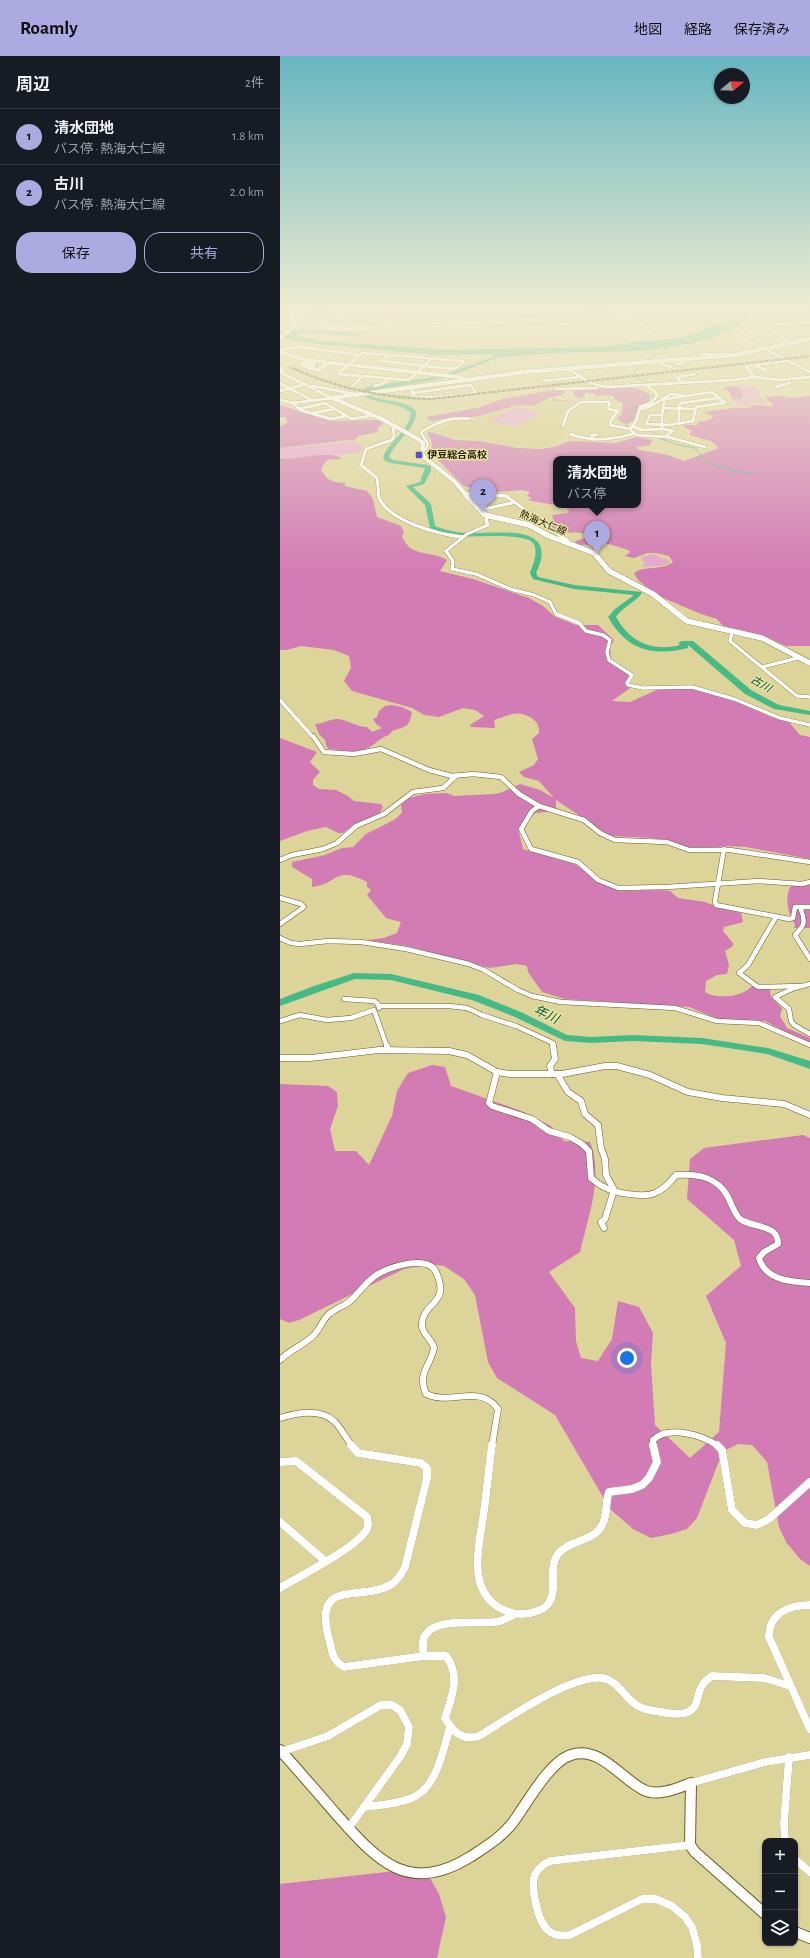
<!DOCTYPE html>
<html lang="ja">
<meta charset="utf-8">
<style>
body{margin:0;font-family:"Alegreya Sans","Noto Sans JP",sans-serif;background:#20242c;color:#f1f3f6}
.controls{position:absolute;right:12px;bottom:12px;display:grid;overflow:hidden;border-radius:8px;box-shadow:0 1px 3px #0004}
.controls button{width:36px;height:36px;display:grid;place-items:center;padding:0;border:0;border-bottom:1px solid #363941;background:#171b24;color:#f1f3f6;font:20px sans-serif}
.compass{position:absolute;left:434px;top:12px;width:36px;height:36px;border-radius:50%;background:#171b24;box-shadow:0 1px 3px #0004;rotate:71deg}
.you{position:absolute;left:347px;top:1302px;width:14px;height:14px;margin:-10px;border:3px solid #fff;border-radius:50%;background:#1a73e8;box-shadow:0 0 0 6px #1a73e833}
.badge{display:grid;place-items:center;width:26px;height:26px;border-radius:50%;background:#adaae2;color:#111;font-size:13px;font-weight:700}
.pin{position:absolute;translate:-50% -33px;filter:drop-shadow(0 1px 2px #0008)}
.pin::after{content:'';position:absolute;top:21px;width:14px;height:12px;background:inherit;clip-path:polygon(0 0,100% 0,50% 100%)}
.popup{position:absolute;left:273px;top:400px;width:88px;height:52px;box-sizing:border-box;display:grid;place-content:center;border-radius:8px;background:#171b24;filter:drop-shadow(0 1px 3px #0005);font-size:13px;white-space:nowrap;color:#9ea1a6}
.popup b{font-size:15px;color:#f1f3f6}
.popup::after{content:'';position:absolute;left:50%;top:100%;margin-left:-8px;border:8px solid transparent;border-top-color:#171b24}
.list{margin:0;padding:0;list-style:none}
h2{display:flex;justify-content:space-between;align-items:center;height:52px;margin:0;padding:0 16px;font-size:17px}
h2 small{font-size:13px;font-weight:400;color:#9ea1a6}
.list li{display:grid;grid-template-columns:26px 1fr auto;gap:12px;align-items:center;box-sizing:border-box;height:56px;padding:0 16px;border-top:1px solid #363941}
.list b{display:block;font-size:15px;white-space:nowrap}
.list p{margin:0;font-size:13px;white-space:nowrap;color:#9ea1a6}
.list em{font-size:13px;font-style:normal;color:#9ea1a6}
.actions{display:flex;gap:8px;padding:12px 16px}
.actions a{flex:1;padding:9px 0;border:1px solid #adaae2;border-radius:16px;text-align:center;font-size:14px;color:#adaae2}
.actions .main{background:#adaae2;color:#111}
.icon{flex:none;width:22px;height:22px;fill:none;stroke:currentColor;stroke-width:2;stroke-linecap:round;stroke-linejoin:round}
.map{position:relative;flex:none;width:530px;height:1902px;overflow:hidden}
header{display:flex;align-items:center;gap:24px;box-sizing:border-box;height:56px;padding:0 20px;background:#adaae2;color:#111}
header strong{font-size:19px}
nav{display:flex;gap:22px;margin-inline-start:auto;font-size:14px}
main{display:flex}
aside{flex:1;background:#171b24}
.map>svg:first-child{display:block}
</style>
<header>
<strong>Roamly</strong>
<nav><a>地図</a><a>経路</a><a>保存済み</a></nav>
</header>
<main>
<aside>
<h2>周辺<small>2件</small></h2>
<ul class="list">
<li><span class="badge">1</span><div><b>清水団地</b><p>バス停 · 熱海大仁線</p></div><em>1.8 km</em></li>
<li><span class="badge">2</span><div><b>古川</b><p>バス停 · 熱海大仁線</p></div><em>2.0 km</em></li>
</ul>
<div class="actions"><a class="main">保存</a><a>共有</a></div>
</aside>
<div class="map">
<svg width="530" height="1902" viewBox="0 0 530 1902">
<rect width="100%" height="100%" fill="#ddd499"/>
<polygon fill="#d6cc89" points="265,343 289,349 284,354 280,363 285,375 284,379 272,389 255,391 227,389 194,381 189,382 179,380 175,382 155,375 179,363 194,363 210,356 227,354 237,349 250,352 255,351"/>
<g fill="#e7a6cf">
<polygon points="492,251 523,251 529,260 490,261"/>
<polygon points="460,329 475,331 480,338 479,341 490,349 471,346 471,350 459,351 451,343 463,342 462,333 458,330"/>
<polygon points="237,350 261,357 234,371 209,365"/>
<polygon points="67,386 81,387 82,390 79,397 8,403 0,401 0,392 2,392"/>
<polygon points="375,498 383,503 387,503 390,506 380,510 364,511 362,509 365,508 361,501"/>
</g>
<g fill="#d37bb5" fill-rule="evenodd">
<path d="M119 251H282L274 257 235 262 218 257 189 254 102 263 98 265 89 264C94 262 99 257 103 256 108 255 114 255 119 253Z"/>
<polygon points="457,330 462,334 463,342 453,343 450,338 451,337 443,332"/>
<path d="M322 332H356L370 338V344L355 359V363C348 370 343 369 337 362L342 358 343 347 335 344 334 340 326 339 318 340C313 337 310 336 305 337L304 341 301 343 295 340 293 336 298 334Z"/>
<polygon points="279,333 285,335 282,339 272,341 274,343 294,346 274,345 270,341 254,350 238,349 195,361 173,361 152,365 146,361 197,352 223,343"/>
<path d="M499 340 511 342 530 340V590H506L482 579 443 570 437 563 421 558 376 539 358 524 354 517C365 509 381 515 393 506L389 500 376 497H367L354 502 345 500 350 496 348 494 329 488 298 489 295 487 296 485 310 480C300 473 282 481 271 471L274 466 272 459 288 457 289 454C277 447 261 448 248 444L252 442 247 440 250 436 241 434 208 437 184 430 153 399 151 383 147 377 151 376 175 384 199 385 238 392 262 393 277 390 289 385 336 387 357 381 372 384 370 389 357 391 359 394 388 399 404 405 439 392 431 385 410 379V377L412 375 404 371 405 369H418L417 366 430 364 433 360 423 356 454 352H466L475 349 491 350 493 349 485 341ZM276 403H358V449H276Z"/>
<polygon points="0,349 51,365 96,364 101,365 103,368 98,372 98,376 79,380 73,385 68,384 0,392 0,370 7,367 6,361 0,361"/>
<path d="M39 399H53L62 402 61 403C49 404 46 401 41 414 49 425 50 426 65 427V430L87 435 93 443 97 461 121 470 124 477 122 480C131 503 149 493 167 504L160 515 193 523 249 542 263 550 274 560 296 569H318L334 584 330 591 331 607 351 619 346 627 350 632 332 645 350 646 381 632 409 631 452 643 491 661 509 666 520 679 530 681V803L466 791 448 790 413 793 373 782 330 780 276 744V755L255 757 238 772 243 793 294 808 321 823 339 835 381 834 390 835 398 842 425 846 441 852 461 857 463 866 444 871 443 875 453 887V890L445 895 449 909 447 918 437 919 426 925 425 936C435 943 458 941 467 934 471 932 473 928 478 929 482 929 487 933 490 934L491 941 502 952 500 960 507 972 530 982V987L505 976 485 965 446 966 409 951 285 943 262 936 248 916 247 910 236 908 210 912 127 890 87 884 104 882 117 877 121 866 106 862 87 839 91 834 87 831V826C54 809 59 828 32 831V823L12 811V806L45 799 62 792 73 791 86 778 114 764 122 757 121 749 129 742 145 738 167 737 174 740 213 738 220 737 240 728 260 734 274 742 259 725 244 721 239 716 254 709 258 703 252 683 259 677C259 670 258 667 253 663 239 653 229 659 214 664L215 672 191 671 190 669 204 660 195 654 183 652 159 661 144 659 132 652 72 635 64 625 71 612 69 600 54 594 21 590 7 594H0V402L9 403Z"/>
<path d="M112 649 122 651 132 656C129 672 126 670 112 675L109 679C99 682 96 688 88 692 77 698 61 694 49 693L46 690 45 684 39 678 35 668C42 668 51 663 57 663 66 663 76 671 87 671L92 676 102 672 96 668 93 663 97 661 99 655 105 650Z"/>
<polygon points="0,682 37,696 30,706 40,716 33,724 33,729 39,733 56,734 68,740 74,745 101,748 103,751 100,757 73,769 63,777 58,777 46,771 27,775 0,785"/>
<path d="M530 829V872H514L515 868C508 859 504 840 511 830Z"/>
<path d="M152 1009 165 1011 171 1030 244 1056 271 1070 284 1085 310 1086C324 1121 308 1161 300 1196L269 1216 295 1252 296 1285 301 1302 318 1305 332 1283 338 1245 359 1251 373 1277 371 1307 375 1369 410 1402 439 1376 446 1287 426 1240 461 1210 454 1184 407 1143 410 1103 424 1092 523 1079 530 1082V1510L520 1503 506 1486 499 1471 487 1406 472 1389 458 1388 446 1394 439 1405 417 1462 407 1473 391 1478 371 1482 353 1473 330 1453 275 1359 217 1322 208 1306 195 1239 184 1223 164 1210 151 1208 124 1213 19 1264 9 1267 0 1263V1028L48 1030 57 1036 58 1050 50 1073 55 1095H76L89 1109 112 1060 117 1035 128 1017Z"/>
<polygon points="124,1814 146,1815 159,1838 166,1861 157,1902 0,1902 0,1828"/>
</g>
<path fill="#45ba86" d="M458 251H476L459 270 430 283 404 289 361 295 274 297 221 301 208 298 155 299 38 288 0 282V274C26 273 53 274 79 277L74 278 85 281 23 276 17 280 38 285 166 294 326 291 353 286 402 282 445 265 457 255Z"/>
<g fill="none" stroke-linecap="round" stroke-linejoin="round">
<g stroke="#45ba86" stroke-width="1">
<polyline points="367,305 369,301 387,296 384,291"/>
<polyline points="364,308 356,314 354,319 359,323 373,328"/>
<path d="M350 372 346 369 353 362 350 356C359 348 366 348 374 338"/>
<polyline points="377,381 395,388 415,392 425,404 434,409 454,415 475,418"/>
</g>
<g fill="#45ba86" fill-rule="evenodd">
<path d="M226 296 231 297 164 322 86 336C99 348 122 341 136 355 137 373 115 385 109 401L113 404 148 409 151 411V415L144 428 133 431 151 448 155 470C166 474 176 477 188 477 217 478 281 466 256 517L258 521 294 529 361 536 362 537C355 547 342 551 336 561 350 586 372 596 400 589L398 587 402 585H413L471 634 499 649 530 655V659L494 653 465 638 408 589V592C372 601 347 594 328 561L335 553 354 539 294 533 253 523 250 517C253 509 259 495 253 487 244 476 194 482 180 480 169 479 159 476 150 472L145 449 126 430 140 426 145 412 110 407 105 405 103 401C109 385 132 373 130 356 115 344 91 350 79 335L90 330 161 320Z"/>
<polygon points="74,917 111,918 199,939 243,957 287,979 311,981 353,979 422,982 488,992 530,1005 530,1013 487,998 422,988 353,985 311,987 285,985 235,961 192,944 111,924 75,923 0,950 0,943 34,930"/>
</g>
<defs>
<g id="minor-far4">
<polyline points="29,251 54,258 70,265 65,269 73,270 73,272"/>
<polyline points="374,251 406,261"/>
<polyline points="323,255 381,275"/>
<polyline points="10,261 28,259 27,257 38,254"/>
<polyline points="234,265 237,272"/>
<polyline points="484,270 512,287"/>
<polyline points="28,271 32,267 45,265"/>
<polyline points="457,279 530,316"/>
<polyline points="457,279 468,271 530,266"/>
<polyline points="278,283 273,270 301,266 293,260"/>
<polyline points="0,294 21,291 79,299"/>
<polyline points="419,298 451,298"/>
<polyline points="108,299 184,305 175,313 144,310"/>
<polyline points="108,299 102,305 144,310"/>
<polyline points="108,299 82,297 58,318 129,324 144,310"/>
<polyline points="380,305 384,309 391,311"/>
<polyline points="397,308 405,306 402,303"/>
<polyline points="474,309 486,314"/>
<polyline points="144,310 151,303"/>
<polyline points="287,312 310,327 326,331 453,324 474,321 500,324 530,321"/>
<polyline points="0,316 52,342"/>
<polyline points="474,321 466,310 507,305"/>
<polyline points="263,325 300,321"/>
<polyline points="403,326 397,323 398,321 415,318"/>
<polyline points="0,327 33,345"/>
<polyline points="32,330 75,338"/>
<polyline points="94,330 102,328 109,322"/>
<polyline points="367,330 375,336 377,340 371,347 360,351 356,365 350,373 356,379 388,381 425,391"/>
<polyline points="71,331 82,321"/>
<polyline points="131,331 134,341 158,341 196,337 191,329 133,337"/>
<polyline points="495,331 510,327"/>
<polyline points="276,333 317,332"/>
<polyline points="0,335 26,328"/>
<polygon points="432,336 445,347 416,351 413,365 389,369 366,368 370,359 382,359 384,345 386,343"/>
<polyline points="0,344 13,347 52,342"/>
<polyline points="13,347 19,353 45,347 72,363 94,359"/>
<polyline points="384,352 415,353"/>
<polyline points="361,353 371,350 391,338 402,339"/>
<polyline points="20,354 51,363 65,360"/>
<polyline points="33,357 54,353"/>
<polyline points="382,359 382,373 393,375 386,380"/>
<polyline points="399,367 399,351 401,347 438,342"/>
<polyline points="283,370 288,355 301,346 330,346 328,353 338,355 331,364 330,369 350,373"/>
<polyline points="352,370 362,374 382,373"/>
<path d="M290 378C313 386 329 384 353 378"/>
<polyline points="314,384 311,379 317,379"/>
<path d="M143 394 146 393 148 388 141 377 143 375C158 366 172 360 190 363"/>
<polyline points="185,437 220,440"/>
<polyline points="99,440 97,422 81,409 86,393 112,384 114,380 113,369"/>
</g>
<g id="minor-far3">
<path d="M98 439C106 465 158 478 182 481"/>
<polyline points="206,439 226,440 288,485"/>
<polyline points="199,454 232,447"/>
<polyline points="208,460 206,464 208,469 187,478 166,495 173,505 172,513 196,518 230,533 254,539 270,546 276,558 299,567 306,575 323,579 330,584 327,596 329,604 352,619 347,627 348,629 363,632 412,631 454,643 500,662 530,669"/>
<polyline points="452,576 450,585 517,640 530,641"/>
<polyline points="482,611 518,602"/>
<polyline points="0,644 33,681"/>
</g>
<g id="minor-far2">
<polyline points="33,680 44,696 74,698 101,693 149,714 172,720 193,718 221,721 239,738 259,750 304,764 320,777 335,784 387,786 409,794 450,794 530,806"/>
<polyline points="259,750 252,755 241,773 251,793 298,806 318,824 338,832 387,831 479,825 522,828 530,826"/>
<polyline points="444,793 435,845 436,849 509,863 513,862 515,851 523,851"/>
<polyline points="0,804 12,799 43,793 57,787 76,770 104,758 133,736 163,732 176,720"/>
<polyline points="0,842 21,848 24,851 0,868"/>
<path d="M530 851H523L521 854C526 866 524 870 515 879L530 903"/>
<polyline points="496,861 468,909 459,917 478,931 521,930"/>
<polyline points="0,882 11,887 20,888 48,885 81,886 126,893 189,908 204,914 238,934 252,940 281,946 395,952 437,965 479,967 530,989"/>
<polyline points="530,928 514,932 495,941 509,953 511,965 514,969 530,978"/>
<polyline points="64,943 94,945 98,948 99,952"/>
<polyline points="99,950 169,950 187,952 202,959 236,970 273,987 274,991"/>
<polyline points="0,965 20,959 47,964 71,962 94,954 107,991"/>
</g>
<g id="minor-far1">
<polyline points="107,990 108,994"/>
<polyline points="0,1002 31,1002 99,994 169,995 187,999 217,1016 230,1018 282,1018 325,1010 337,1010 370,1019 408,1036 442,1042 504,1048 530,1059"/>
<path d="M217 1016 209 1047 212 1050 252 1063 269 1075 290 1081 302 1088 309 1095 311 1122C315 1125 319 1129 324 1131 334 1137 364 1142 375 1137 384 1134 390 1126 396 1119 417 1118 437 1120 448 1141 452 1149 454 1157 460 1163 472 1172 499 1168 498 1188L484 1196 479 1202C485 1224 511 1226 530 1227"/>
<polyline points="272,1018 270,1010 275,1003 273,990"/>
<polyline points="277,1018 288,1036 301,1045 305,1058 318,1069 321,1092 325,1103 326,1119 334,1134 325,1163 321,1166 324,1172"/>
<path d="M0 1304C10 1294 23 1289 32 1281 39 1275 42 1265 48 1259 54 1253 62 1251 69 1246 78 1238 85 1227 95 1220 107 1211 148 1198 156 1216 171 1249 143 1245 142 1268 141 1277 152 1283 154 1292 150 1311 137 1317 146 1338 172 1350 199 1327 218 1353L212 1390"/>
<path d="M0 1362C16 1357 40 1352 54 1365 61 1372 66 1382 72 1390"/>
<path d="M373 1390V1384C389 1369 422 1379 438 1390"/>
</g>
<g id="minor">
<path d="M71 1389 78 1397 141 1407 147 1412V1422L125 1511C121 1518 119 1523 112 1528 81 1547 32 1520 49 1583 52 1594 52 1605 64 1611L144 1600H166C181 1620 172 1640 165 1662 173 1676 182 1685 199 1680 227 1663 290 1619 322 1622 338 1624 345 1643 358 1650 366 1655 378 1655 387 1657 394 1658 402 1659 408 1656 423 1649 412 1632 432 1620L484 1622 510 1630"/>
<path d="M212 1389C209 1411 207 1433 204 1455 200 1486 186 1530 218 1551 225 1555 233 1558 241 1558 249 1558 263 1555 268 1548 279 1534 267 1513 278 1498 289 1484 312 1486 321 1471 328 1461 325 1447 329 1436L352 1433 362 1429 369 1422 377 1406 373 1389"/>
<polyline points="437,1389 442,1394 452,1454 465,1467 477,1469 489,1463 530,1426"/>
<path d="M0 1406 16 1405 87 1461C88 1465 89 1469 87 1473 78 1491 20 1520 0 1532"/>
<polyline points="0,1466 44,1504"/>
<path d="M530 1549C509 1549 489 1557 489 1581L530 1673"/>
<path d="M144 1600C143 1593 141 1584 146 1578 157 1562 196 1568 215 1566 222 1565 228 1562 235 1558"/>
<polyline points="1,1696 48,1680 101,1649 112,1649 120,1654 129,1671 127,1688 120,1701 68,1773"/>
<polyline points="411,1727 485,1706 530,1699"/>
<path d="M84 1751C100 1749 117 1748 132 1742 157 1732 163 1694 170 1671"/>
<polyline points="505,1785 504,1767 509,1701"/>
<path d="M410 1789 270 1805C264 1808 259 1811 256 1817 249 1828 258 1865 267 1873 273 1880 281 1880 290 1879L362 1843H376L392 1850 405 1861 412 1871 417 1889 418 1902"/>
<polyline points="515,1803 530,1816"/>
</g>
<g id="tertiary-far1">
<polyline points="0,255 8,254"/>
<polyline points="0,296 25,304 179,321 187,324"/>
<polygon points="26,307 34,309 30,312 22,308"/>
<polyline points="0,312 2,314 0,315"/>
<polyline points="30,312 38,314 48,307"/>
</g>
<g id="tertiary">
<path d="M0 1694C19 1715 37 1736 56 1758 96 1803 127 1840 190 1801 207 1790 222 1781 234 1765 247 1747 270 1705 291 1699 320 1689 342 1724 364 1734 378 1741 398 1732 411 1727L410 1789 415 1796 485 1858"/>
<polyline points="515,1876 530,1882"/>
</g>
<polyline id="secondary" points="294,259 312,251"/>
<g id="primary-far1">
<polyline points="526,251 530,257"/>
<polyline points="0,282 15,269"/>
<polyline points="52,342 102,363 138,383 143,387 142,397 144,401 174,425 187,440"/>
<polyline points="52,342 244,316 455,299 530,283"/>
</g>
<polyline id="primary" points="186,439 205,459 249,469 269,480 314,497 329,515 373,538 407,565 482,582 530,607"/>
<polyline id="trunk" points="7,251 15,269 65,273 269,263 347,251"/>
</defs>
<use href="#minor-far4" stroke="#665e25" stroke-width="3.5"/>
<use href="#minor-far3" stroke="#665e25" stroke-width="4"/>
<use href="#minor-far2" stroke="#665e25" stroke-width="5.5"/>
<use href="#minor-far1" stroke="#665e25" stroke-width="7"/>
<use href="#minor" stroke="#665e25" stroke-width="8"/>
<use href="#tertiary-far1" stroke="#665e25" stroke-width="4.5"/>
<use href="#tertiary" stroke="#665e25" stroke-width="12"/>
<use href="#secondary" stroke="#665e25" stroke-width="4.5"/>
<use href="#primary-far1" stroke="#665e25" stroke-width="5"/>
<use href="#primary" stroke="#665e25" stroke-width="6"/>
<use href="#trunk" stroke="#665e25" stroke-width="5.5"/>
<use href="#minor-far4" stroke="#fff" stroke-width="3"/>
<use href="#minor-far3" stroke="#fff" stroke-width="3.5"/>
<use href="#minor-far2" stroke="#fff" stroke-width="4.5"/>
<use href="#minor-far1" stroke="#fff" stroke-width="6"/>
<use href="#minor" stroke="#fff" stroke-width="8"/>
<use href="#tertiary-far1" stroke="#fff" stroke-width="4"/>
<use href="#tertiary" stroke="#fff" stroke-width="10"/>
<use href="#secondary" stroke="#fff" stroke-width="4"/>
<use href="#primary-far1" stroke="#fff" stroke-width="4.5"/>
<use href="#primary" stroke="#fff" stroke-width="5.5"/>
<use href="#trunk" stroke="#fff" stroke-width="5"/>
<defs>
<path id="rail" d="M10 311C55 332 101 342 151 343L530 300"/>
</defs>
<use href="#rail" stroke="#5f5936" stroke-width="2"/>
<use href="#rail" stroke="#eae1a5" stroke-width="1" stroke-dasharray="2.5" stroke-linecap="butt"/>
</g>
<linearGradient id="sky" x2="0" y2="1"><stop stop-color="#67b6c1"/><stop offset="0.49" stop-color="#f0ecd1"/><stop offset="1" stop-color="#f0ecd1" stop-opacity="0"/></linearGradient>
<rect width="530" height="517" fill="url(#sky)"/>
<rect fill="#5951c9" stroke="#eae1a5" stroke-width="1.5" x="135" y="395" width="8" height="8" rx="2"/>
<g text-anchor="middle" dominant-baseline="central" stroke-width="3" stroke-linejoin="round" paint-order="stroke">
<g font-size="10" font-weight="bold" fill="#231f07" stroke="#eae1a5" text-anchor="start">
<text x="147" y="399">伊豆総合高校</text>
</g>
<g font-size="10" fill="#231f07" stroke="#eae1a5">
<text transform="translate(263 467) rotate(22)">熱海大仁線</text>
</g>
<g font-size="11" font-style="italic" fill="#005f3d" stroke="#eae1a5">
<text transform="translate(481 628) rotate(30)">古川</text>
</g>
<g font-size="13" font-style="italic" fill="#005f3d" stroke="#eae1a5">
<text transform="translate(266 959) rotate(25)">年川</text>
</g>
</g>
</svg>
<div class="controls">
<button>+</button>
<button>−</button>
<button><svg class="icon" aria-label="layers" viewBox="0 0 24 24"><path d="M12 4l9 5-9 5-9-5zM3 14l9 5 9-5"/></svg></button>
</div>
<svg class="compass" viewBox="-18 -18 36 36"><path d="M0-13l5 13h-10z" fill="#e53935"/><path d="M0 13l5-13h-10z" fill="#9ea1a6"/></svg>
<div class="you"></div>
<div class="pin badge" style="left:317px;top:498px">1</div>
<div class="popup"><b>清水団地</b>バス停</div>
<div class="pin badge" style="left:203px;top:456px">2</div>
</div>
</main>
